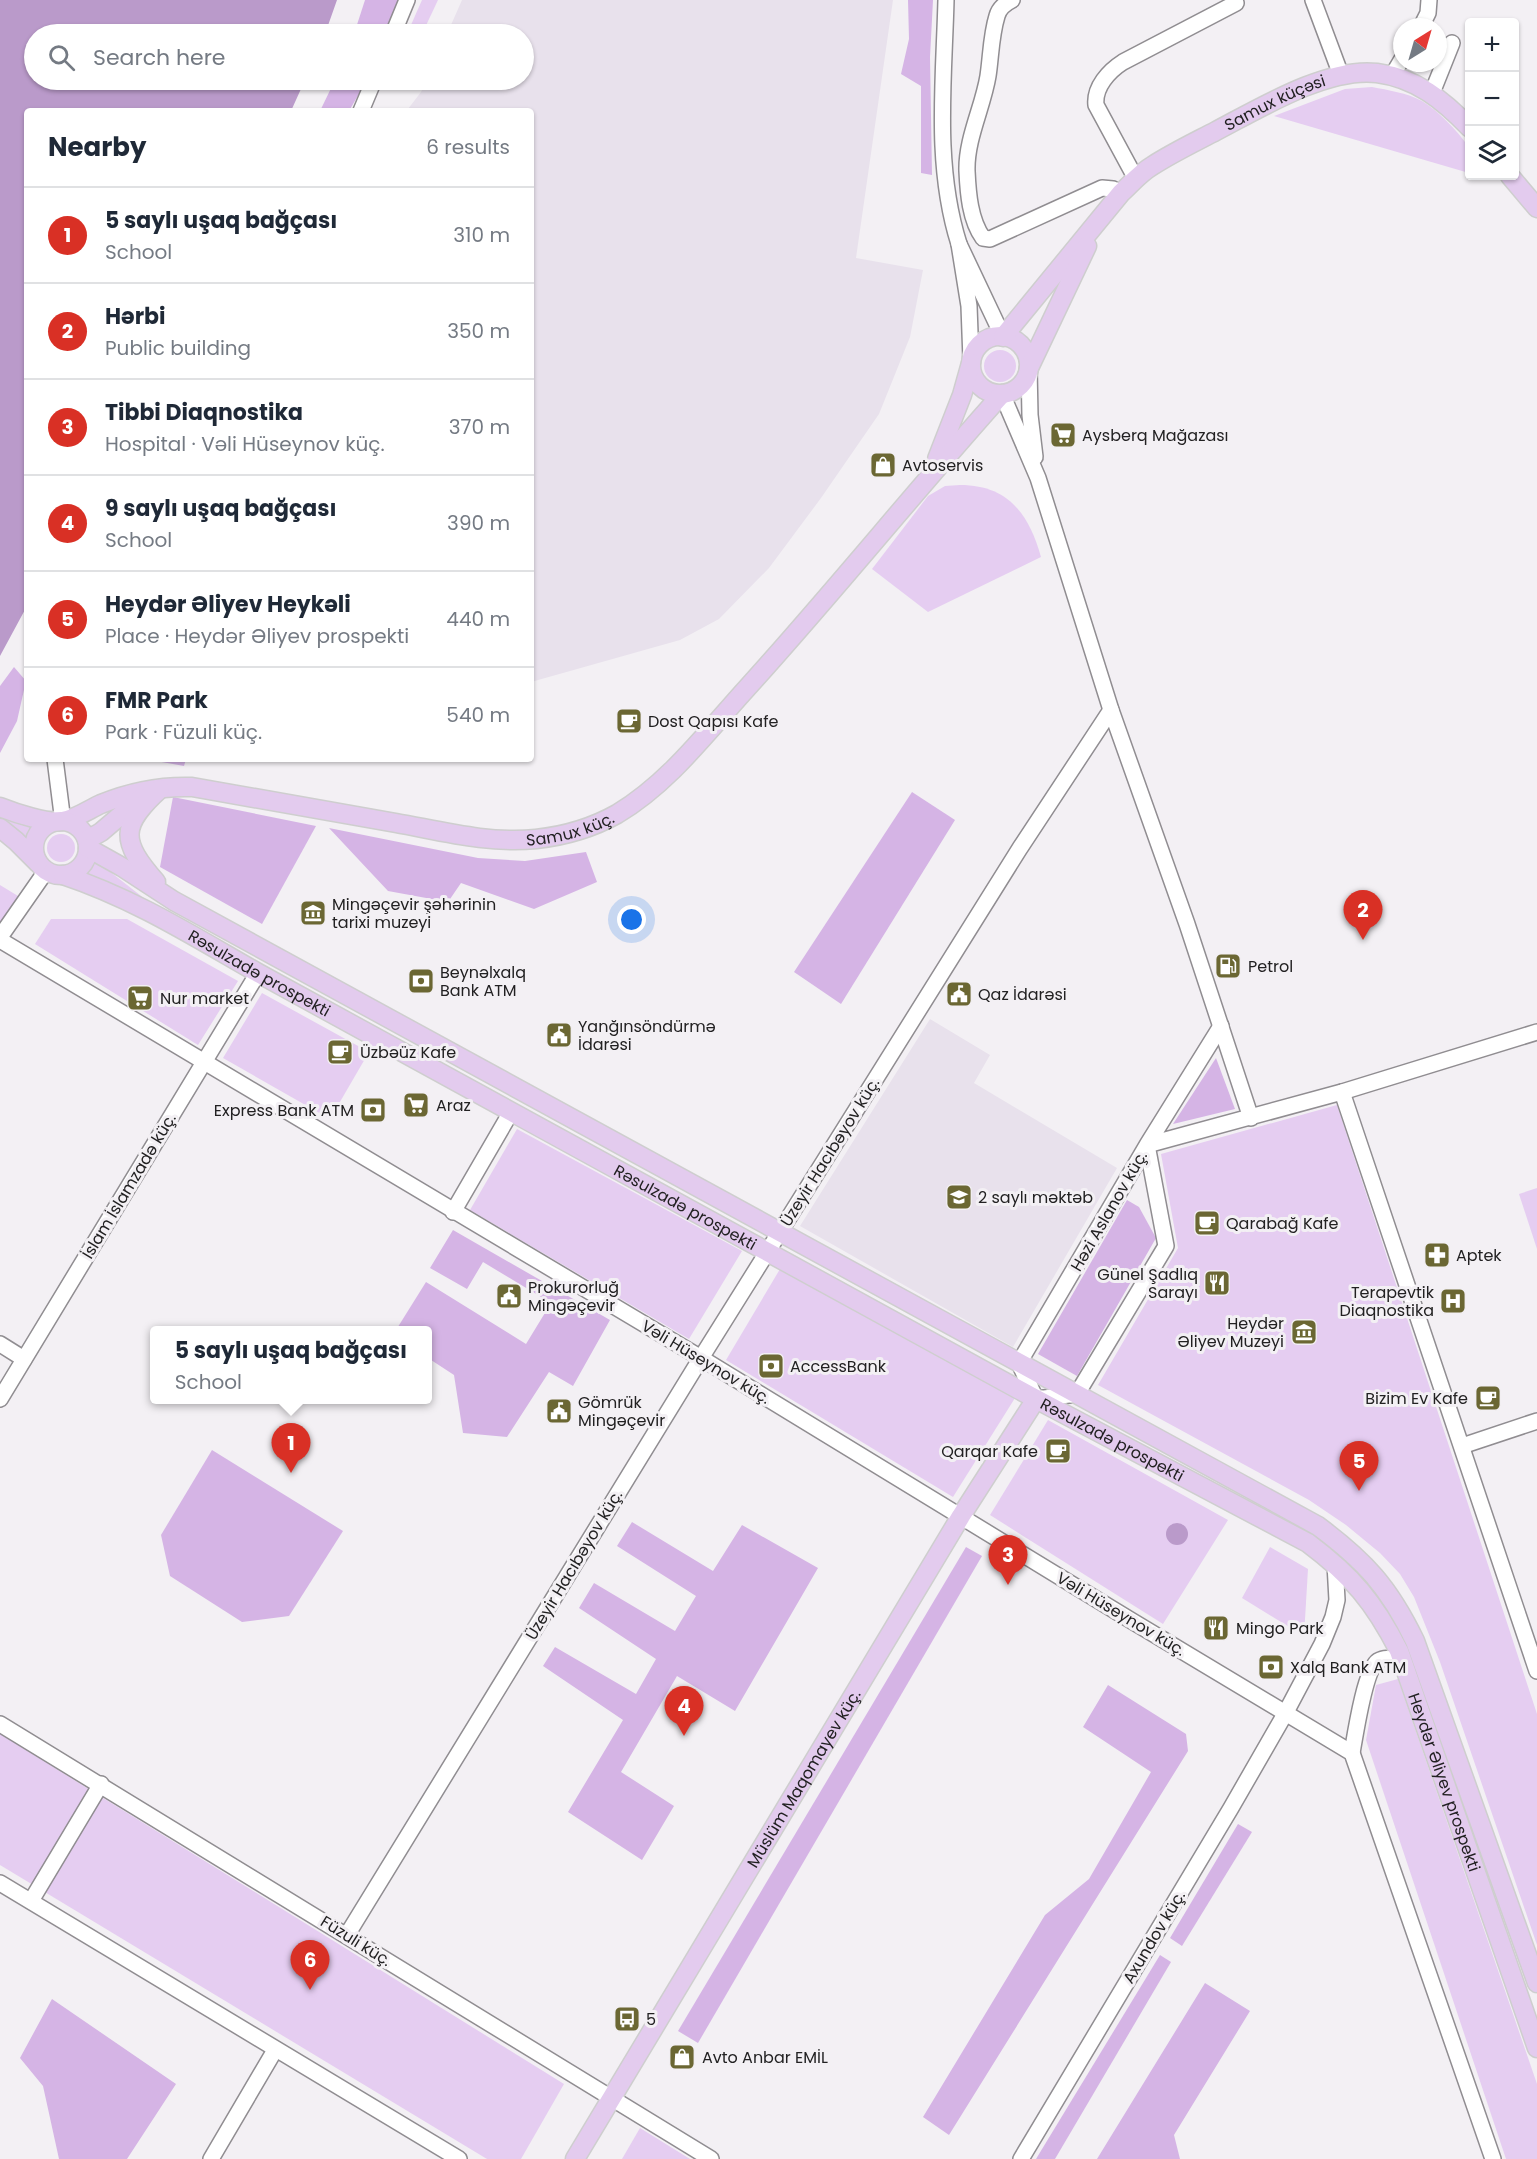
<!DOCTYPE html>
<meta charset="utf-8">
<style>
body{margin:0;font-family:Poppins,sans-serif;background:#f6f6f7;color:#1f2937}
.controls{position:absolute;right:18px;top:18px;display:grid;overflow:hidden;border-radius:6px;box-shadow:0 2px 4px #0004}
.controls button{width:54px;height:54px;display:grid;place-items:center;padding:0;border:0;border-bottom:2px solid #e0e1e3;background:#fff;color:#1f2937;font:30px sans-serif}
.compass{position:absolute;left:1393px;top:18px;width:54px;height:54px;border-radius:50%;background:#fff;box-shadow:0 2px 4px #0004;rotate:37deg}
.you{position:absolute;left:632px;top:920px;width:21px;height:21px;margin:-15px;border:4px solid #fff;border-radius:50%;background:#1a73e8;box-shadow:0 0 0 9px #1a73e833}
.badge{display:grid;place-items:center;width:39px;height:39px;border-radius:50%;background:#d93025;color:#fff;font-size:20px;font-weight:700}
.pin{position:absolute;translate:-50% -50px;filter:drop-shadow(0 2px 3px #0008)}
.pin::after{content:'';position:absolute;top:32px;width:21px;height:18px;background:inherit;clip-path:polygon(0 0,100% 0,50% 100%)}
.popup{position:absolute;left:150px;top:1326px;width:282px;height:78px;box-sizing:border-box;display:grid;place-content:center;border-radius:6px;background:#fff;filter:drop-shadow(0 2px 4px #0005);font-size:20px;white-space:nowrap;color:#747a83}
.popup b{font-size:22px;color:#1f2937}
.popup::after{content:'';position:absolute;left:50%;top:100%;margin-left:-12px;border:12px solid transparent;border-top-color:#fff}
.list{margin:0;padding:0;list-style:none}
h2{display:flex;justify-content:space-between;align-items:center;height:78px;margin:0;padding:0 24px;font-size:26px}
h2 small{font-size:20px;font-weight:400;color:#747a83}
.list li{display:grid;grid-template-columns:39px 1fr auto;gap:18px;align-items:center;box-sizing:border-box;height:96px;padding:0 24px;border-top:2px solid #e0e1e3}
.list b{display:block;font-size:22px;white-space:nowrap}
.list p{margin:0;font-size:20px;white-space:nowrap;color:#747a83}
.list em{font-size:20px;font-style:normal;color:#747a83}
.icon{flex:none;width:33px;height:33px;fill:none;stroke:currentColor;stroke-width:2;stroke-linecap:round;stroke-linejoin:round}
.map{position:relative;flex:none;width:1537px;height:2159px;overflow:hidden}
.search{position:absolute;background:#fff;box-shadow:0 2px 4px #0004;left:24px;top:24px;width:510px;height:66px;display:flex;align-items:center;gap:15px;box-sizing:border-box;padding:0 21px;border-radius:33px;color:#747a83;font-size:22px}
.panel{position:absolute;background:#fff;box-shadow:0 2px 4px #0004;left:24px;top:108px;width:510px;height:654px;border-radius:6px}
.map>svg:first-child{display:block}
</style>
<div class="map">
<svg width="1537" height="2159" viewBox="0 0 1537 2159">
<rect width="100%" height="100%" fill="#f3f0f4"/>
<g fill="#e8e1ec">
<polygon points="462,0 893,0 856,258 923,270 910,337 879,414 821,498 769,568 719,619 680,640 531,682 531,111 404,111 408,109 421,92 427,80 524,80 524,34 447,34"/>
<polygon points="930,1019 990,1055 974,1083 1117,1168 1013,1347 800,1226"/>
</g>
<g fill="#e5cdf1">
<polygon points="422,0 438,0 422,34 407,34"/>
<path d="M1372 87C1388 90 1407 93 1422 101 1440 112 1457 131 1469 147V173L1274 116 1345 89Z"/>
<circle cx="1000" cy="366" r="16"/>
<path d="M960 485C1008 485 1029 514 1041 557L928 612 872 569 928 496 945 486Z"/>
<polygon points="0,816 34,827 27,838"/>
<circle cx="61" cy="848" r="14"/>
<polygon points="95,860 145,899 87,873"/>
<polygon points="0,885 18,896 0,923"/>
<polygon points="51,919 127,919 238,981 198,1045 35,944"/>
<polygon points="262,993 369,1052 330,1119 223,1058"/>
<polygon points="1337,1105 1537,1714 1537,1945 1440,1662 1414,1597 1400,1574 1380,1553 1346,1525 1309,1500 1098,1385 1178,1248 1161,1154"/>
<polygon points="517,1129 742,1251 689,1339 470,1210"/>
<polygon points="1537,1188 1537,1249 1519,1194"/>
<polygon points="780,1269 1015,1398 953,1497 726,1360"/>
<polygon points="1048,1420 1228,1520 1163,1624 990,1515"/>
<polygon points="1270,1547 1308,1569 1304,1636 1242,1598"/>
<polygon points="1398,1679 1537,2084 1537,2159 1506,2159 1366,1740 1376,1685"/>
<polygon points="0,1734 564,2084 521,2159 487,2159 0,1865"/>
<polygon points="640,2128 690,2159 622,2159"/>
</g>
<g fill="#d5b4e5">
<polygon points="365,0 399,0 385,34 354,34"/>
<polygon points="908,0 933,0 930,57 932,175 921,173 921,86 901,74 909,39"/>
<polygon points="335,80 367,80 349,111 320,111"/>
<polygon points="14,667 26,681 17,721 0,753 0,686"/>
<polygon points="145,759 186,759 184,766"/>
<polygon points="912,792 955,820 841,1004 794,972"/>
<polygon points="173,797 316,826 262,924 160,867"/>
<polygon points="329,828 478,858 525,861 586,852 597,882 534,909 461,883 448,902 388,891"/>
<polygon points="1216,1058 1235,1109 1173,1124"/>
<polygon points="1127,1200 1139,1207 1156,1238 1077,1376 1038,1354"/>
<polygon points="453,1230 610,1320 573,1386 549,1372 507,1437 463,1433 454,1375 428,1358 428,1330 396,1330 426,1282 526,1344 551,1303 483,1262 467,1289 430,1268"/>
<polygon points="212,1450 343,1531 289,1616 242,1622 170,1576 161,1535"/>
<polygon points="632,1522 713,1571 742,1525 818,1568 735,1711 677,1676 621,1772 674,1806 642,1860 568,1812 623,1720 543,1666 555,1647 636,1694 656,1659 579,1608 594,1583 675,1631 696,1596 617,1546"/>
<polygon points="966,1547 982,1556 698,2043 678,2031"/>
<polygon points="1108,1685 1186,1734 1188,1751 949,2135 923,2117 1045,1915 1089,1879 1151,1772 1083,1727"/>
<polygon points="1238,1824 1252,1832 1182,1946 1170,1938"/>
<polygon points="1160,1955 1171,1962 1055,2159 1036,2159"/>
<polygon points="1205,1983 1250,2011 1174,2135 1180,2159 1097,2159"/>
<polygon points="52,1999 176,2084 127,2159 59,2159 43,2086 20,2058"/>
</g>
<g fill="#ba9aca">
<polygon points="0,0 337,0 325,34 34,34 34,80 305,80 291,111 27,111 27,606 0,656"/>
<circle cx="1177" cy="1534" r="11"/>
</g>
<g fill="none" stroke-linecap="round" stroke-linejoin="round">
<defs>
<g id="minor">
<path d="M946 0C944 81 934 165 959 244"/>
<path d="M1012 0C1006 3 999 8 997 16 991 35 991 56 988 76 983 107 966 139 967 171 968 193 970 220 983 238L990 239 1102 188 1113 189 1121 193"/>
<polyline points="1313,0 1341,75"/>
<polyline points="1421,27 1428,13 1429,0"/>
<polyline points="393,34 407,0"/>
<polyline points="1392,76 1402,59"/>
<polyline points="1432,93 1452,43"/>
<polyline points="361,111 374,80"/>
<path d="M1136 179 1096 105C1094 87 1109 71 1123 62L1236 3"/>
<polyline points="971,360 969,306 959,244 1003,337"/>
<polyline points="1029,368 1030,415 1035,457"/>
<polyline points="1002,394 1038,478 1111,710 1187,924 1251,1118"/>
<polyline points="55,759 63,822"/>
<polyline points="0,937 46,871"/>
<polyline points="0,940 701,1358 1132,1621 1352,1753 1493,2159"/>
<polyline points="1221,1026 1147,1145 1019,1363 1036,1399 1077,1394 1166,1246 1147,1145 1342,1092 1537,1032"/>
<polyline points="1342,1092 1537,1671"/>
<polyline points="453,1212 511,1112"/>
<polyline points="0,1344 24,1359"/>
<polyline points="0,1399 258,973"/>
<polyline points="1462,1446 1537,1421"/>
<polyline points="0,1724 711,2159"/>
<path d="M1352 1753C1355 1736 1365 1669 1378 1661 1388 1655 1396 1661 1404 1666"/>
<polyline points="0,1883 459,2159"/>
<polyline points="31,1901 101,1784"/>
<polyline points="347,1935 701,1358 1020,848 1111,710"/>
<polyline points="211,2159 275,2050"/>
<polyline points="1021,2159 1231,1808 1285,1714 1322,1644 1333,1617 1337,1600 1335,1564"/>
</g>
<g id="major">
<polyline points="1510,176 1537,208"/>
<circle cx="1000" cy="365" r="29"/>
<path id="s1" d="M1003 337 1121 193C1131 184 1140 173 1152 166 1172 153 1195 142 1216 131 1260 108 1327 67 1377 73 1416 78 1443 100 1470 128"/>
<polyline points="1029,368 1087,246"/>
<polyline points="937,459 962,395 971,363"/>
<path id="s2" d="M0 807C15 813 48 824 63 821 75 819 90 809 101 804 130 792 161 786 192 787 260 799 328 811 396 823 441 831 489 844 536 839 564 836 592 828 617 814 669 783 707 732 747 688 834 592 915 491 1002 394"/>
<circle cx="61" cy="848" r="27"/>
<polyline points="0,828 16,841 38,863"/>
<polyline points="87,840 101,832 141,798"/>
<path d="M88 848 122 867 174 901 1318 1526C1365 1561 1389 1587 1415 1641L1537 1983"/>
<path id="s3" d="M63 875C135 899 193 936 258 973L1036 1399 1308 1543C1352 1576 1374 1602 1399 1651L1537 2048"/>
<path d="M156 882C121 842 119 826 160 789"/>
<path id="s4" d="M575 2159 961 1516 1036 1399"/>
</g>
</defs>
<use href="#minor" stroke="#908d91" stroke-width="18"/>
<use href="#major" stroke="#cecece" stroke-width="21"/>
<use href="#minor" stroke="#fff" stroke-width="15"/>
<use href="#major" stroke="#e3cbee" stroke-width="18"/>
</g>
<defs>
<symbol id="supermarket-square" viewBox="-11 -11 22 22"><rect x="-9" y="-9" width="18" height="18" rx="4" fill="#6b6733" stroke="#f3f0f4"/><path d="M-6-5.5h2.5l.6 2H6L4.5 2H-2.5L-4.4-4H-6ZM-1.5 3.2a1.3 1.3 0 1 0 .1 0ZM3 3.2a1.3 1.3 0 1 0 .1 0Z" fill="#fff"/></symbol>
<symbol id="shop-square" viewBox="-11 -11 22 22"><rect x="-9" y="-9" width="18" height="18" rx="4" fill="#6b6733" stroke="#f3f0f4"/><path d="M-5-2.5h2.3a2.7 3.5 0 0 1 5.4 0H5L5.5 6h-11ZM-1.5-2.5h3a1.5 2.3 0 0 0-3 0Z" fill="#fff"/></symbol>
<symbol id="cafe-square" viewBox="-11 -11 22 22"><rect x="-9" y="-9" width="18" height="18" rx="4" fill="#6b6733" stroke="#f3f0f4"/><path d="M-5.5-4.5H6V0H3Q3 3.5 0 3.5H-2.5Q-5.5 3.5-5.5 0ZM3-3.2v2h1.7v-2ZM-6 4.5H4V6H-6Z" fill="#fff"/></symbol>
<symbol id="museum-square" viewBox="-11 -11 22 22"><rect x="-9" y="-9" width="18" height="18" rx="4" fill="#6b6733" stroke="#f3f0f4"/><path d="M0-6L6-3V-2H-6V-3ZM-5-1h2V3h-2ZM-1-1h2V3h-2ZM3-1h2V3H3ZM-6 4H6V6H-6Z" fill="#fff"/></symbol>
<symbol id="fuel-square" viewBox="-11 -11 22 22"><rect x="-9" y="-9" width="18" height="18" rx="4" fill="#6b6733" stroke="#f3f0f4"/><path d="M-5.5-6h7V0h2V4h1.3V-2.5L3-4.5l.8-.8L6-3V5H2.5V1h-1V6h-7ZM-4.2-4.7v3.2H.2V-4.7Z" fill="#fff"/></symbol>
<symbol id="bank-square" viewBox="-11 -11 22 22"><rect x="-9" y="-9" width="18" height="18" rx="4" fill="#6b6733" stroke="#f3f0f4"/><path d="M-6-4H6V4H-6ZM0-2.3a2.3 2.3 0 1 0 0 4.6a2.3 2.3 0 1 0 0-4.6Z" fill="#fff"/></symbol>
<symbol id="civic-square" viewBox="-11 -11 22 22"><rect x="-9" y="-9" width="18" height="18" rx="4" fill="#6b6733" stroke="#f3f0f4"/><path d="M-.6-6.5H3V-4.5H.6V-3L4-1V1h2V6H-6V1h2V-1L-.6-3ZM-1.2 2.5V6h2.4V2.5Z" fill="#fff"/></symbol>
<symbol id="school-square" viewBox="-11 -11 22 22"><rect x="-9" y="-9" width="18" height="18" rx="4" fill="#6b6733" stroke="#f3f0f4"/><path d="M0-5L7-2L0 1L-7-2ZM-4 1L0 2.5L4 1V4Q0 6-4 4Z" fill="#fff"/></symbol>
<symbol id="pharmacy-square" viewBox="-11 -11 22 22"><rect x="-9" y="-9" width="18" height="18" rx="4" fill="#6b6733" stroke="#f3f0f4"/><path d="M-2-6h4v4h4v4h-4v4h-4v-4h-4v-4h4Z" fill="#fff"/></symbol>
<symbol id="restaurant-square" viewBox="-11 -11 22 22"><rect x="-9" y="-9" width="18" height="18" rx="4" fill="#6b6733" stroke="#f3f0f4"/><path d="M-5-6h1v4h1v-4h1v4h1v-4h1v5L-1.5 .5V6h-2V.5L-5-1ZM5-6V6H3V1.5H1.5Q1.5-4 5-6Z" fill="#fff"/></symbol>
<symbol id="hospital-square" viewBox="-11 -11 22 22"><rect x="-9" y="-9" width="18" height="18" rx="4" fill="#6b6733" stroke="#f3f0f4"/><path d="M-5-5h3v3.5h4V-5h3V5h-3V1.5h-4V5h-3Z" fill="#fff"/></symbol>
<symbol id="bus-square" viewBox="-11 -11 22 22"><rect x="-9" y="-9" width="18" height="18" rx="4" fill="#6b6733" stroke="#f3f0f4"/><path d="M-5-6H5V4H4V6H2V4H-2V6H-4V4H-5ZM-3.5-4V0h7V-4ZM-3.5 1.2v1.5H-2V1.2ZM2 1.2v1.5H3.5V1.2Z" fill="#fff"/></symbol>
</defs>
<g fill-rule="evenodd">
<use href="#supermarket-square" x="1048" y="420" width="30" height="30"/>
<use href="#shop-square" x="868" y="450" width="30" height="30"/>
<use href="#cafe-square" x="614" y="706" width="30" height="30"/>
<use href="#museum-square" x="298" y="898" width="30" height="30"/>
<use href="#fuel-square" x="1213" y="951" width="30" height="30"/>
<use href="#bank-square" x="406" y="966" width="30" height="30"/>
<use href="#civic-square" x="944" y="979" width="30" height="30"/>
<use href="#supermarket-square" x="125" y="983" width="30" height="30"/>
<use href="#civic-square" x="544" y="1020" width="30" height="30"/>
<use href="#cafe-square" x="325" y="1037" width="30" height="30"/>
<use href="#supermarket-square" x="401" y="1090" width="30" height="30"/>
<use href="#bank-square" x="358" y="1095" width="30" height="30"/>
<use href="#school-square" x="944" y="1182" width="30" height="30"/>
<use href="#cafe-square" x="1192" y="1208" width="30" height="30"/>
<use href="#pharmacy-square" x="1422" y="1240" width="30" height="30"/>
<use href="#restaurant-square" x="1202" y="1268" width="30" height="30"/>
<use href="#civic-square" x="494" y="1281" width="30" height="30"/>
<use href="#hospital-square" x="1438" y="1286" width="30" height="30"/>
<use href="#museum-square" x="1289" y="1317" width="30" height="30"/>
<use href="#bank-square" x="756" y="1351" width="30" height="30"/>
<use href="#cafe-square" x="1473" y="1383" width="30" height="30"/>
<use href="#civic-square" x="544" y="1396" width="30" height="30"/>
<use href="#cafe-square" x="1043" y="1436" width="30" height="30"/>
<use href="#restaurant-square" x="1201" y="1613" width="30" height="30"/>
<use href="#bank-square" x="1256" y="1652" width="30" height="30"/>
<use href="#bus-square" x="612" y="2004" width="30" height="30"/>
<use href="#shop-square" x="667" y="2042" width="30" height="30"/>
</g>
<g text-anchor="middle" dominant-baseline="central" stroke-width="6" stroke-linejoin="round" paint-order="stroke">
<g font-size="16" fill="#222122" stroke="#f3f0f4">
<text stroke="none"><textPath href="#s1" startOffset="366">Samux küçəsi</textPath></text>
<text stroke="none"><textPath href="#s2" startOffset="584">Samux küç.</textPath></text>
<text stroke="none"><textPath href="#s3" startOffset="220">Rəsulzadə prospekti</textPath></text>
<text transform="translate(830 1152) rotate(-58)">Üzeyir Hacıbəyov küç.</text>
<text transform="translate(129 1186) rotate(-59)">İslam İslamzadə küç.</text>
<text stroke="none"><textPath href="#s3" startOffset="706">Rəsulzadə prospekti</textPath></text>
<text transform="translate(1109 1211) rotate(-60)">Həzi Aslanov küç.</text>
<text transform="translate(706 1362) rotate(31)">Vəli Hüseynov küç.</text>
<text stroke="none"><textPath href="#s3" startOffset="1192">Rəsulzadə prospekti</textPath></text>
<text transform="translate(574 1565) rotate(-59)">Üzeyir Hacıbəyov küç.</text>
<text transform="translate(1121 1614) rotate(31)">Vəli Hüseynov küç.</text>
<text stroke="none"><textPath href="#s4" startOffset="444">Müslüm Maqomayev küç.</textPath></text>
<text stroke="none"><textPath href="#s3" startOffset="1695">Heydər Əliyev prospekti</textPath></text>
<text transform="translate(1154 1937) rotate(-59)">Axundov küç.</text>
<text transform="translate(356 1941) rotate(32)">Füzuli küç.</text>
</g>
<g font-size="16" fill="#222122" stroke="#f3f0f4" text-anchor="start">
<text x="1082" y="435">Aysberq Mağazası</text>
<text x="902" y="465">Avtoservis</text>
<text x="648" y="721">Dost Qapısı Kafe</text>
<text x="332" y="904">Mingəçevir şəhərinin<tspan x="332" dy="18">tarixi muzeyi</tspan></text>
<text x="1248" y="966">Petrol</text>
<text x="440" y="972">Beynəlxalq<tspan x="440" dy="18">Bank ATM</tspan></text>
<text x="978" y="994">Qaz İdarəsi</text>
<text x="160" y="998">Nur market</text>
<text x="578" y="1026">Yanğınsöndürmə<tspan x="578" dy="18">İdarəsi</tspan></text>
<text x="360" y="1052">Üzbəüz Kafe</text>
<text x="436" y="1105">Araz</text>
<text x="354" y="1110" text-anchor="end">Express Bank ATM</text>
<text x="978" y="1197">2 saylı məktəb</text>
<text x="1226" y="1223">Qarabağ Kafe</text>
<text x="1456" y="1255">Aptek</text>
<text x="1198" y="1274" text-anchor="end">Günel Şadlıq<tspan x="1198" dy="18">Sarayı</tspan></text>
<text x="528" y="1287">Prokurorluğ<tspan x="528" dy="18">Mingəçevir</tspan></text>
<text x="1434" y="1292" text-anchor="end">Terapevtik<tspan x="1434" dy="18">Diaqnostika</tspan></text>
<text x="1284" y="1323" text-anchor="end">Heydər<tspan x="1284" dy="18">Əliyev Muzeyi</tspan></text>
<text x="790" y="1366">AccessBank</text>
<text x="1468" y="1398" text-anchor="end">Bizim Ev Kafe</text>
<text x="578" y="1402">Gömrük<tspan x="578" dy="18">Mingəçevir</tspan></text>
<text x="1038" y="1451" text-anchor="end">Qarqar Kafe</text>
<text x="1236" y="1628">Mingo Park</text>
<text x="1290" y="1667">Xalq Bank ATM</text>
<text x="646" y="2019">5</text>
<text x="702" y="2057">Avto Anbar EMİL</text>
</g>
</g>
</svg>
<div class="controls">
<button>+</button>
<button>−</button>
<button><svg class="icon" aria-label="layers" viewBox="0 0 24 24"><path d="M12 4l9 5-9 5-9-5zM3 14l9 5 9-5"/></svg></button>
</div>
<svg class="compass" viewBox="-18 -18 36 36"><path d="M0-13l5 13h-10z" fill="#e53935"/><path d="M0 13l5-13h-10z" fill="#747a83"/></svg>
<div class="you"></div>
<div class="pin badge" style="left:291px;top:1473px">1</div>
<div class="popup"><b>5 saylı uşaq bağçası</b>School</div>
<div class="pin badge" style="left:1363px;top:940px">2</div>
<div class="pin badge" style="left:1008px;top:1585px">3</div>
<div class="pin badge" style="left:684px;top:1736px">4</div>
<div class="pin badge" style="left:1359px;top:1491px">5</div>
<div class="pin badge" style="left:310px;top:1990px">6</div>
<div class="search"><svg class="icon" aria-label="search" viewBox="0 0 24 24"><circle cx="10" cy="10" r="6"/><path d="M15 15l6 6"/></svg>Search here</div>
<section class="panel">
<h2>Nearby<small>6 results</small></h2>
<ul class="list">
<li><span class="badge">1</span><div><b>5 saylı uşaq bağçası</b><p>School</p></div><em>310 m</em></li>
<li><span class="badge">2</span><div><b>Hərbi</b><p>Public building</p></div><em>350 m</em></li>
<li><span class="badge">3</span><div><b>Tibbi Diaqnostika</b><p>Hospital · Vəli Hüseynov küç.</p></div><em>370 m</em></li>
<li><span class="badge">4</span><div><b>9 saylı uşaq bağçası</b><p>School</p></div><em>390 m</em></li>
<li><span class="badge">5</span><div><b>Heydər Əliyev Heykəli</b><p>Place · Heydər Əliyev prospekti</p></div><em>440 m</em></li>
<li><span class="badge">6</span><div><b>FMR Park</b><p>Park · Füzuli küç.</p></div><em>540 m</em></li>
</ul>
</section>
</div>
